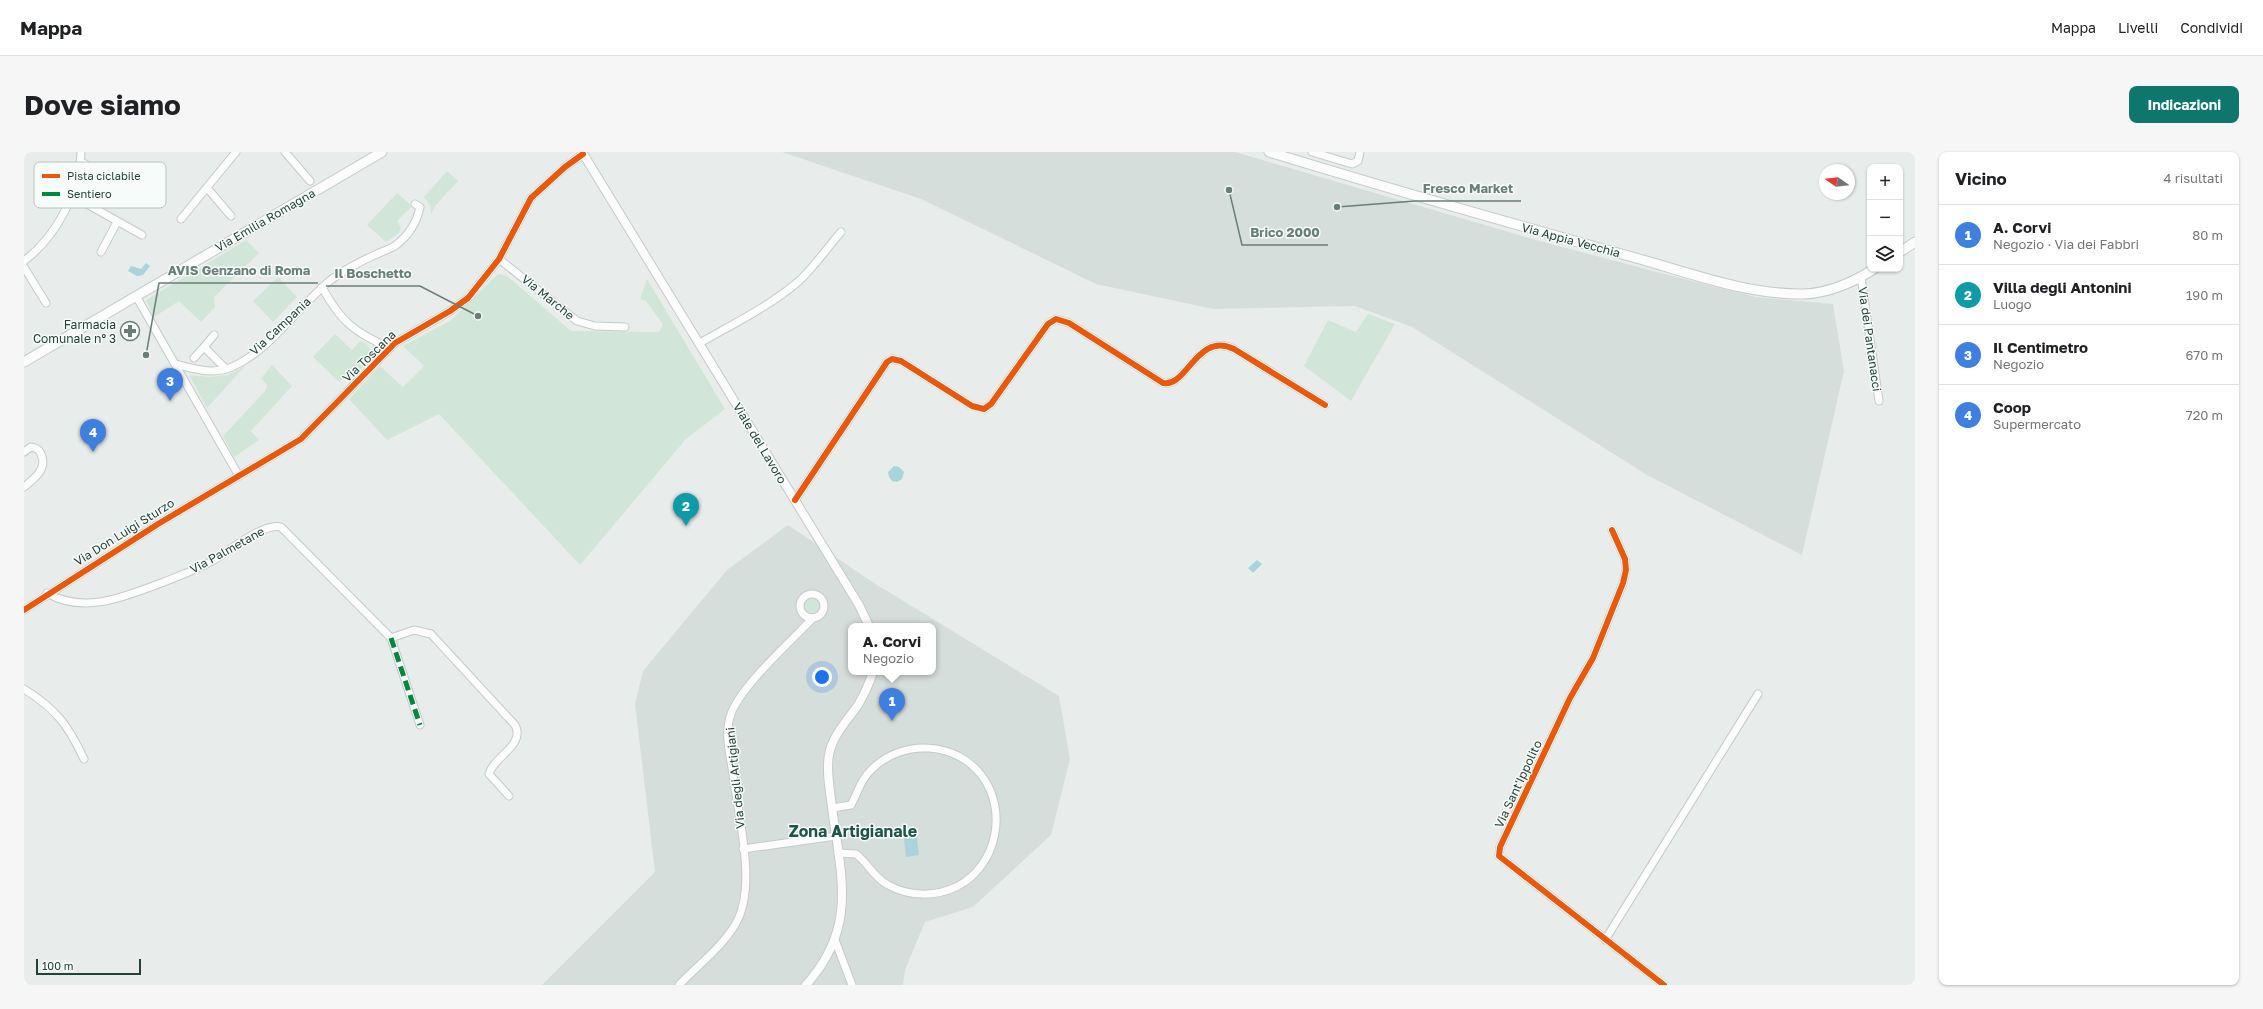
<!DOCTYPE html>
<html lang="it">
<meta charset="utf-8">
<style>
body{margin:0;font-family:"Golos Text",sans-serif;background:#f6f6f6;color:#202124}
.controls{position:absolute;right:12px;top:12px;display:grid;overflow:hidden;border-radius:8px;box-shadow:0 1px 3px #0004}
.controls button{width:36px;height:36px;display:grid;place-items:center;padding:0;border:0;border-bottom:1px solid #e0e0e0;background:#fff;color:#202124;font:20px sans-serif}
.compass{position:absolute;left:1795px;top:12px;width:36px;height:36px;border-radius:50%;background:#fff;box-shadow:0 1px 3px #0004;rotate:284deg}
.scale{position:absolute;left:12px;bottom:10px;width:105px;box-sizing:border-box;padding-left:4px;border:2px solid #24423a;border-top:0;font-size:11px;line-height:14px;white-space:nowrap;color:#24423a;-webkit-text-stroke:3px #f7fbf9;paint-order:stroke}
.you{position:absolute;left:798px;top:525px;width:14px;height:14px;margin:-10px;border:3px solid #fff;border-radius:50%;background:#1a73e8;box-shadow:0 0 0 6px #1a73e833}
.badge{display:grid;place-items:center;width:26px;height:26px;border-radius:50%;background:#0f766e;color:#fff;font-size:13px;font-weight:700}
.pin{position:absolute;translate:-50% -33px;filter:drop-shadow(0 1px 2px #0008)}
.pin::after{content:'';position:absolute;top:21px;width:14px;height:12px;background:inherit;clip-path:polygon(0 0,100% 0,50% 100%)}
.popup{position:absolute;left:824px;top:471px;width:88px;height:52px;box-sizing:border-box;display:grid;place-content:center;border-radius:8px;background:#fff;filter:drop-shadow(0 1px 3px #0005);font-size:13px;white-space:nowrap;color:#757577}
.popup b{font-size:15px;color:#202124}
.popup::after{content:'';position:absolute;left:50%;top:100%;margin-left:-8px;border:8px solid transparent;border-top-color:#fff}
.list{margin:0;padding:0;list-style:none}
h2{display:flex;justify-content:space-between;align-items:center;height:52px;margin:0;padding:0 16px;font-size:17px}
h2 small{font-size:13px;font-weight:400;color:#757577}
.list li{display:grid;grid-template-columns:26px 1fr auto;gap:12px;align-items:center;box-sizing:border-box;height:60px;padding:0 16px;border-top:1px solid #e0e0e0}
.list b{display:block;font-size:15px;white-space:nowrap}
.list p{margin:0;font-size:13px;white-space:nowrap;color:#757577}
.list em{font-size:13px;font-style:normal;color:#757577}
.icon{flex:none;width:22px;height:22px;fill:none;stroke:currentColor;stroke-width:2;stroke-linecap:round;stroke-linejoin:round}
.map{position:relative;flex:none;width:1891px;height:833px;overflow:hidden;border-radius:8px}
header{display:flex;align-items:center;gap:24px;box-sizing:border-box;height:56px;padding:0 20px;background:#fff;border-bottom:1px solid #e0e0e0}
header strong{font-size:19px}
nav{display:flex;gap:22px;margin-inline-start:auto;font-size:14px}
.intro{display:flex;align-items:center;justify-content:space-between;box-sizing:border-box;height:96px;padding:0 24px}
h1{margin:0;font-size:28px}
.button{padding:10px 18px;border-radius:8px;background:#0f766e;color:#fff;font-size:14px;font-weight:700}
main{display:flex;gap:24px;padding:0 24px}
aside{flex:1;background:#fff;border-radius:8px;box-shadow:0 1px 3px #0004}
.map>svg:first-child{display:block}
</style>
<header>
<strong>Mappa</strong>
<nav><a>Mappa</a><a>Livelli</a><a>Condividi</a></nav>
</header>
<div class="intro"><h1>Dove siamo</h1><a class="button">Indicazioni</a></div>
<main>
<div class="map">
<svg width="1891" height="833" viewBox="0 0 1891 833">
<rect width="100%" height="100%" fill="#e8edeb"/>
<g fill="#d6dedb" fill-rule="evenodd">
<polygon points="758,0 1211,0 1512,88 1633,120 1732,145 1809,152 1820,219 1778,403 1623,323 1388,175 1331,154 1189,157 1072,132 897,47"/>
<path d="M764 373 850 431 1035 544 1046 607 1027 683 949 755 901 770 881 818 879 833H518L631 720 611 552 619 519 703 418ZM827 474H909V520H827Z"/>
</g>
<g fill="#d1e6d8">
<polygon points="423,19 434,29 411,54 407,63 406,53 400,45"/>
<polygon points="373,41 388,54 373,69 377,76 375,81 362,90 343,73"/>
<polygon points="222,88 235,101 190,145 191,155 177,170 155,149 130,165 122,148"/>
<polygon points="474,122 483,124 547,179 635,180 638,175 638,171 622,149 616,147 623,127 701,257 662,287 556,413 415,262 363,288 325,247 356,214 379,235 400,214 379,194 426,169"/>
<polygon points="254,125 273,145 249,170 229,149"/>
<polygon points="1344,162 1371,172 1327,249 1280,214 1304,168 1332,180"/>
<path d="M311 182 328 198 336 189C345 191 348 198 347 207L334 220 329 215 315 230 289 205Z"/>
<polygon points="248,213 268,234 227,279 235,288 210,305 199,284 242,238 243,233 237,226"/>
<polygon points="221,214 183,256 165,223 186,225 204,223"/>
<circle cx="788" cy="454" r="7"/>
</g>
<g fill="#a9d4db">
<polygon points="122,111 126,114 119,123 113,124 104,119 107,114 117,117"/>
<polygon points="870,314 875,315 880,320 878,327 873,330 868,329 865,325 864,320"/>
<polygon points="1233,408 1238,412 1229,421 1224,416"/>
<polygon points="892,677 895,703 882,705 879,679"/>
</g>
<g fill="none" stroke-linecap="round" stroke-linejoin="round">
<defs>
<g id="minor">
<polyline points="261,0 286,29"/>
<polyline points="1288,0 1328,12 1334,9 1336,0"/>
<polyline points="57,10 77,20"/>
<polyline points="184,37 207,64"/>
<polyline points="47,43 118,83"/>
<polyline points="157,67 212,0"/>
<polyline points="77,100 93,70"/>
<polyline points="475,107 553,169 571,174 601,175"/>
<path d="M0 109C32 85 56 40 57 0"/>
<polyline points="0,115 22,151"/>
<polyline points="1837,125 1855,249"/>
<path d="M298 135C316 169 331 181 366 196"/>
<polyline points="112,144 215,324"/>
<polyline points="190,183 180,195 202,217"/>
<path d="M676 191C709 172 746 154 775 129 791 114 803 96 817 80"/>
<polyline points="170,206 180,195"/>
<path d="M151 212C169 217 190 223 208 215 248 197 274 154 308 127 322 117 337 109 353 102 359 99 367 97 372 93 385 83 393 70 396 55L391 52"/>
<path d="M0 300 7 295C12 296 15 297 17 302 24 317 10 327 0 335"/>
<path d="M771 348 863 210 868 207 877 209 948 254 960 257 967 252 1024 172 1032 167 1045 171 1139 231C1163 236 1173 179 1210 197L1301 253"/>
<polyline points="1588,378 1601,407 1602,418 1599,431 1569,506 1546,546 1476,695 1475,704 1640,833"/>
<path d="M23 441C61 463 102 444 140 430 157 423 174 417 190 408 205 399 240 370 257 375L367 486 390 478 407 482 491 573C502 593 469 605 465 622L485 644"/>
<circle cx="788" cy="454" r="12"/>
<polyline points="0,458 134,372 277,287 371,191 426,159 444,146 475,107 507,46 541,15 559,2"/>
<polyline points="367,486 396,573"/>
<path d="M0 537C32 557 44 573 60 607"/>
<path d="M808 656 827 653C834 640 837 627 848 617 878 587 932 589 958 624 984 659 973 713 934 734 912 745 886 745 864 733 850 726 844 711 832 702L814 701"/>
<polyline points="719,697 812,684"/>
<polyline points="811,788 828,833"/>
<polyline points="1581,788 1734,542"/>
<path d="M655 833C673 814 697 796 711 773 734 736 714 664 709 622 706 602 700 581 707 562 717 534 767 489 789 466"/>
</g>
<g id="tertiary">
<polyline points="558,0 835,453 845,474"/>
<path d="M782 833C834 775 817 725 808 655 806 638 802 619 805 603 808 584 823 569 834 553 840 543 845 532 849 520"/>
</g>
<g id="secondary">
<path d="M1245 0C1363 36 1482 70 1601 103 1658 118 1720 143 1780 142 1806 141 1828 131 1850 117"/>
<polyline points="1876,100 1891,90"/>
<polyline points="0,210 358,0"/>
</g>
</defs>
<use href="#minor" stroke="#c5cac8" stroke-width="9"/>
<use href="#tertiary" stroke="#c5cac8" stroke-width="10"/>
<use href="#secondary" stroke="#c3cbc8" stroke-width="11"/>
<use href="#minor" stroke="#fcfcfc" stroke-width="7"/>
<use href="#tertiary" stroke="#fcfcfc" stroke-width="8"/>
<use href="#secondary" stroke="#fcfcfc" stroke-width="9"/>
<polyline stroke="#00873e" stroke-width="5" stroke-dasharray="10 5" stroke-linecap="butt" points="367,486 396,573"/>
<defs>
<g id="cycleway">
<path d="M771 348 863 210 868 207 877 209 948 254 960 257 967 252 1024 172 1032 167 1045 171 1139 231C1163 236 1173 179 1210 197L1301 253"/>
<polyline points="1588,378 1601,407 1602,418 1599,431 1569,506 1546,546 1476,695 1475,704 1640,833"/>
<polyline points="0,458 134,372 277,287 371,191 426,159 444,146 475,107 507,46 541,15 559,2"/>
</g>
</defs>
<use href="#cycleway" stroke="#f7fbf9" stroke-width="8"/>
<use href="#cycleway" stroke="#e8590c" stroke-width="6"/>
</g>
<defs>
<symbol id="pharmacy-ring" viewBox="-11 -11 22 22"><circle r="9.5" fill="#f7fbf9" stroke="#697e78" stroke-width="1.5"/><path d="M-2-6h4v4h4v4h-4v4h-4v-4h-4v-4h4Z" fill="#697e78"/></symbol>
</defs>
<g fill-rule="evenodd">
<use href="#pharmacy-ring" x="95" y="168" width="22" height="22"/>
</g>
<g text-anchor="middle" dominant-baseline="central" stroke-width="3" stroke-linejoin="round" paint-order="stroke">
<g font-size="12" fill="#24423a" stroke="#f7fbf9">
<text transform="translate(241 68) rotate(-30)">Via Emilia Romagna</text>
<text transform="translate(1547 88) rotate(15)">Via Appia Vecchia</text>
<text transform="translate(524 145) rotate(39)">Via Marche</text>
<text transform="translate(256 174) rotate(-43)">Via Campania</text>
<text transform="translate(1846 187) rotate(82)">Via dei Pantanacci</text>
<text transform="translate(345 204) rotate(-44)">Via Toscana</text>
<text transform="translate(736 291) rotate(59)">Viale del Lavoro</text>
<text transform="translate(100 380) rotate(-32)">Via Don Luigi Sturzo</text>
<text transform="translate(203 398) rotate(-29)">Via Palmetane</text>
<text transform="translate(711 626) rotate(-96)">Via degli Artigiani</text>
<text transform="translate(1494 632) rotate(-65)">Via Sant'Ippolito</text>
</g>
<g font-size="12" fill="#24423a" stroke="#f7fbf9" text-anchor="end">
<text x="92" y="172">Farmacia<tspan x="92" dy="14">Comunale nº 3</tspan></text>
</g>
<g font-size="16" font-weight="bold" fill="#1f5548" stroke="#f7fbf9">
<text x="829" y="679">Zona Artigianale</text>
</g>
</g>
<rect x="10" y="10" width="132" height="46" rx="6" fill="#f7fbf9" stroke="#b8c4c0" stroke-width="1"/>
<rect x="18" y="22" width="18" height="4" fill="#e8590c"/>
<rect x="18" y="40" width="18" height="4" fill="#00873e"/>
<g font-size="11" fill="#24423a">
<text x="43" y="28">Pista ciclabile</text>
<text x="43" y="46">Sentiero</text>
</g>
<path fill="none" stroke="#697e78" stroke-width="1.5" d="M1313 55L1391 49H1497M1205 38L1218 93H1304M122 203L135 131H294M454 164L396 134H302"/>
<g fill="#697e78" stroke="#f7fbf9" stroke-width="1.5">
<circle cx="1313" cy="55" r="4"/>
<circle cx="1205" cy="38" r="4"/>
<circle cx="122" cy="203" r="4"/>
<circle cx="454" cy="164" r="4"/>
</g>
<g font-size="13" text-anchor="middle" font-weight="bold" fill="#697e78" stroke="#f7fbf9" stroke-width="3" stroke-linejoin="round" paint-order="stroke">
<text x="1444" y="41">Fresco Market</text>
<text x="1261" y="85">Brico 2000</text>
<text x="215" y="123">AVIS Genzano di Roma</text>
<text x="349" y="126">Il Boschetto</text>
</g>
</svg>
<div class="controls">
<button>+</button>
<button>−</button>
<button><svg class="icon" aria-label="layers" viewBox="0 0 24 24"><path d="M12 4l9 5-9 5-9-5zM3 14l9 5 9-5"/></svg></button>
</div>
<svg class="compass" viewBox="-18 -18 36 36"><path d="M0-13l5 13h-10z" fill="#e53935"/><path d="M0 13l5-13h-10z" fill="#757577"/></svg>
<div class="scale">100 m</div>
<div class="you"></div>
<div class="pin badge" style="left:868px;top:569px;background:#3f7fe0">1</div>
<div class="popup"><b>A. Corvi</b>Negozio</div>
<div class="pin badge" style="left:662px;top:374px;background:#0f9aa8">2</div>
<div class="pin badge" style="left:146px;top:249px;background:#3f7fe0">3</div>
<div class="pin badge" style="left:69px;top:300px;background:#3f7fe0">4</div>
</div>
<aside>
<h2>Vicino<small>4 risultati</small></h2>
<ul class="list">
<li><span class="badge" style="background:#3f7fe0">1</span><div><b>A. Corvi</b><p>Negozio · Via dei Fabbri</p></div><em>80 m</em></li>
<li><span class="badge" style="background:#0f9aa8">2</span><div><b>Villa degli Antonini</b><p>Luogo</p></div><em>190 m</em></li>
<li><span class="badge" style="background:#3f7fe0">3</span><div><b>Il Centimetro</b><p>Negozio</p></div><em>670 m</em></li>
<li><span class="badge" style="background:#3f7fe0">4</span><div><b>Coop</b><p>Supermercato</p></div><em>720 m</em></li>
</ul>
</aside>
</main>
